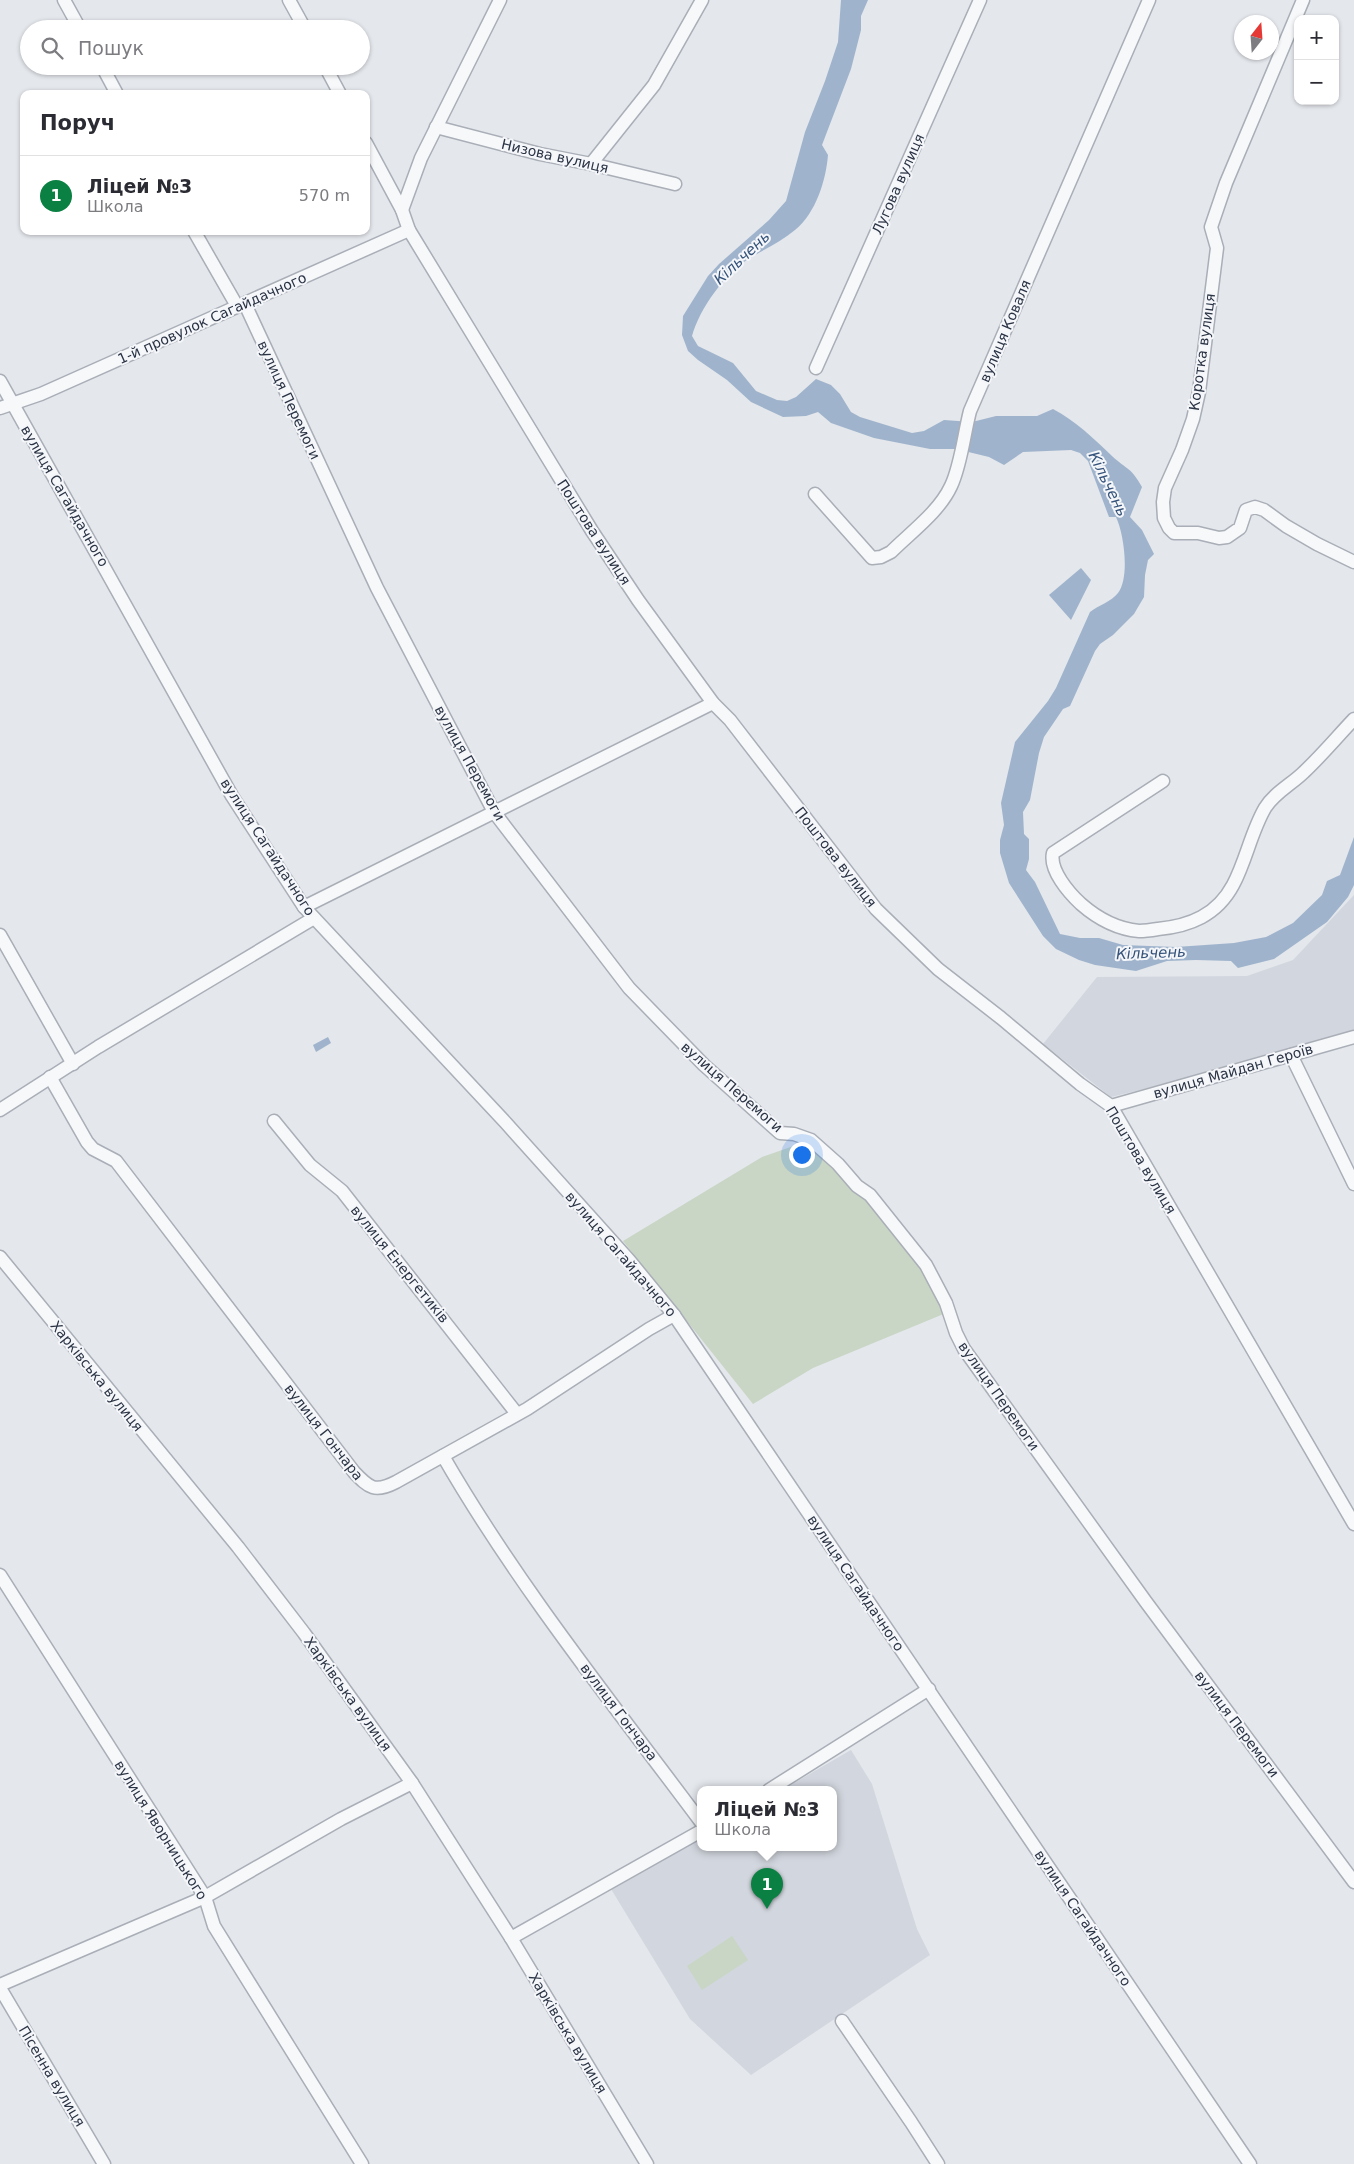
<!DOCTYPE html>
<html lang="uk">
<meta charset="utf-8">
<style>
body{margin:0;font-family:"DejaVu Sans",sans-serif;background:#f7f7f7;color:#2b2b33}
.controls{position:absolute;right:15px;top:15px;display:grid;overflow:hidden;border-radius:10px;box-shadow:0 1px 4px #0004}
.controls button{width:45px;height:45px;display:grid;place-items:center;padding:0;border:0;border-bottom:1px solid #e1e1e2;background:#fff;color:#2b2b33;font:25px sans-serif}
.compass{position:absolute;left:1234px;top:15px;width:45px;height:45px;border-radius:50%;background:#fff;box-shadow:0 1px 4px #0004;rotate:17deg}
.you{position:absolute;left:801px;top:1154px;width:18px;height:18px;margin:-12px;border:4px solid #fff;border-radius:50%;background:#1a73e8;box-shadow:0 0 0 8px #1a73e833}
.badge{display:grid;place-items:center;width:32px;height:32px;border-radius:50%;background:#0b8043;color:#fff;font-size:16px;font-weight:700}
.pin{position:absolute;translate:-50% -41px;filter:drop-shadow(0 1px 2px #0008)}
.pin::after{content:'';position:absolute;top:26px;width:18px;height:15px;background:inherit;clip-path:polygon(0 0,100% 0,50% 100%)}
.popup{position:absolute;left:697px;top:1786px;width:140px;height:65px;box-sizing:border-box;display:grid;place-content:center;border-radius:10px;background:#fff;filter:drop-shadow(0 1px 4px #0005);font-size:16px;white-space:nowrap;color:#7c7c81}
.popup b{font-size:19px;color:#2b2b33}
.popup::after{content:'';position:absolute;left:50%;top:100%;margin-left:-10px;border:10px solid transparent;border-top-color:#fff}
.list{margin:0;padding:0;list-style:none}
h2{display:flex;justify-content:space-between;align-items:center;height:65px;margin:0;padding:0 20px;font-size:21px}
h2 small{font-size:16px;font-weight:400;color:#7c7c81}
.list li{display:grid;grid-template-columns:32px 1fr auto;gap:15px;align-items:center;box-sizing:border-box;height:80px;padding:0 20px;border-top:1px solid #e1e1e2}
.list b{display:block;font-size:19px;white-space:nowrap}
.list p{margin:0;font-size:16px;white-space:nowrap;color:#7c7c81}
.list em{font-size:16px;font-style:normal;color:#7c7c81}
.icon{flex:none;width:28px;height:28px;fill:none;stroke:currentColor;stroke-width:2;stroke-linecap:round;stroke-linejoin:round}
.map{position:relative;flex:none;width:1354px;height:2164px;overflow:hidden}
.search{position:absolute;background:#fff;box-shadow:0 1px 4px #0004;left:20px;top:20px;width:350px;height:55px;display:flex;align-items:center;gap:12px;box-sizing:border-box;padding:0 18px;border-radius:28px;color:#7c7c81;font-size:19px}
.panel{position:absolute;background:#fff;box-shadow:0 1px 4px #0004;left:20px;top:90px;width:350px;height:145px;border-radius:10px}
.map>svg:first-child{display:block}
</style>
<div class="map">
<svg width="1354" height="2164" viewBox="0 0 1354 2164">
<rect width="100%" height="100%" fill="#e4e7ec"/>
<g fill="#d2d6de">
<polygon points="1354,895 1354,1033 1259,1061 1111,1097 1043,1044 1097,977 1247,976 1293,960"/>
<polygon points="851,1750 872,1784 917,1929 930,1955 751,2075 690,2019 611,1889 701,1837 701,1848 833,1848 833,1790 782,1790"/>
</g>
<g fill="#c9d6c5">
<polygon points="805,1142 869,1204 928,1273 946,1313 813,1368 753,1404 623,1241 762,1157"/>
<polygon points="732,1936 748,1960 702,1990 687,1966"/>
</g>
<g fill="#9fb4cc">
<path d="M841 0H868L861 16V30L851 69 822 145 828 155C826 180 816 213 795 230 782 241 765 249 750 258 725 273 700 308 692 336L698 346 733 363 756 391 777 400 787 401 796 397 816 379 831 385 840 394 851 412 860 417 912 433 924 431 944 420 972 422 996 416H1037L1053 409C1076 421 1093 438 1112 456 1127 470 1131 467 1142 487L1130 517 1142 530 1154 554 1148 560 1145 575 1144 597 1134 614 1113 635 1100 644 1095 651 1070 706 1063 709 1044 737 1039 753 1030 800 1023 812 1024 834 1029 839V859L1026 870 1035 882 1060 934 1080 938H1099L1123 945 1176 947 1234 943 1266 937 1293 923 1322 895 1327 881 1340 875 1354 837V885L1348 897 1327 922 1274 959 1238 968 1231 961 1196 960 1167 961 1136 971 1095 965 1079 960 1056 949 1043 936 1009 883 1000 853V840L1004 825 1001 803 1015 742 1048 701 1056 688 1090 612C1099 605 1111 602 1118 593 1130 577 1124 534 1116 517H1109L1088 461 1080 453 1071 450 1023 452 1004 465 989 457 956 449H930L874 438 831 423 818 412 806 416 783 417 751 402 727 380 698 360 688 351 682 335 683 316 708 276 719 264 769 220 786 201 805 132 825 81 838 42Z"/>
<polygon points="1081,568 1091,580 1071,620 1049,595"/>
<polygon points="328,1037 331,1043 316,1052 313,1045"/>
</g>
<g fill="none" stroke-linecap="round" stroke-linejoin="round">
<defs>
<g id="minor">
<polyline points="64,0 80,29"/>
<polyline points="289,0 305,29"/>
<polyline points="1303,0 1226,183 1211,227 1217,248 1199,392 1193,419 1182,450 1165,488 1163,502 1164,518 1169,528 1174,533 1198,533 1219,538 1227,537 1240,528 1246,510 1255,507 1264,510 1286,526 1317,544 1354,562"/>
<polyline points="102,66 117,94"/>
<polyline points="325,66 340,94"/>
<polyline points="436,127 540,154 591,164 675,184"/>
<polyline points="366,143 402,210 409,230 592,531 638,600 713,703 730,720 876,909 938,969 1001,1018 1080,1084 1111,1106 1354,1524"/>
<polyline points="591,164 654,85 702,0"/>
<polyline points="402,210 421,158 500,0"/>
<polyline points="194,231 237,306"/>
<polyline points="245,304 377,588 494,812 629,988 704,1065 780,1133 794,1134 811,1140 838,1164 857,1186 870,1195 926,1265 946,1303 956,1333 964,1349 1146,1602 1354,1882"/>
<polyline points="816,368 980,0"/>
<polyline points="0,381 232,796 304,907 506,1123 629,1260 674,1315 1250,2164"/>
<polyline points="0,408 41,394 409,230"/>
<path d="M815 494 872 558 881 557 891 552C911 532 939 512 951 486 961 465 964 434 970 411L1149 0"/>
<path d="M1163 781 1053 853C1049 870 1069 893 1081 904 1097 918 1117 929 1139 931 1145 931 1152 930 1158 929 1190 926 1217 915 1233 885 1246 861 1251 832 1265 808 1274 793 1292 784 1304 772 1322 755 1337 737 1354 719"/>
<polyline points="304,907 713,703"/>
<polyline points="0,935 73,1064"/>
<polyline points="1291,1055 1354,1184"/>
<path d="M50 1077 87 1142 93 1149 116 1161 354 1472C369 1488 375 1493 396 1482L527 1409 649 1329 674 1315"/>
<polyline points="1111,1106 1354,1037"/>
<polyline points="0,1110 98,1047 314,918"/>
<polyline points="274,1121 310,1165 342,1191 517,1414"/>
<polyline points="0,1257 238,1547 304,1633 412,1783 511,1938 647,2164"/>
<path d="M443 1456C516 1583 613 1704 701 1822"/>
<polyline points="0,1575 205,1897 214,1926 362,2164"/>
<polyline points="769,1790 929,1689"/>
<polyline points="511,1938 701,1831"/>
<polyline points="0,1985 205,1897 341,1819 412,1783"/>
<polyline points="0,1988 104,2164"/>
<polyline points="842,2021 911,2122 938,2164"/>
</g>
</defs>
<use href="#minor" stroke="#a9aeb7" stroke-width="15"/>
<use href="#minor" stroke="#f7f8fa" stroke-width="12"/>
</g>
<g text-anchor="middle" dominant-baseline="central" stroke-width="4" stroke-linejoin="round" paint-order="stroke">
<g font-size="14" fill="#2b3445" stroke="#f4f6f9">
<text transform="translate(555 156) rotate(13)">Низова вулиця</text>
<text transform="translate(898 184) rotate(-66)">Лугова вулиця</text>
<text transform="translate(212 318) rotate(-24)">1-й провулок Сагайдачного</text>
<text transform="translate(1005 331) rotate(-67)">вулиця Коваля</text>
<text transform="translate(1202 352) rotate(-82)">Коротка вулиця</text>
<text transform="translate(289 400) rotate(65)">вулиця Перемоги</text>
<text transform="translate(65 496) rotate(60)">вулиця Сагайдачного</text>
<text transform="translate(594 532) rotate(57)">Поштова вулиця</text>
<text transform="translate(470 763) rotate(61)">вулиця Перемоги</text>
<text transform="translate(268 847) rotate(57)">вулиця Сагайдачного</text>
<text transform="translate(836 857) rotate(52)">Поштова вулиця</text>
<text transform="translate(1233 1071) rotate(-16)">вулиця Майдан Героїв</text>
<text transform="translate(732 1087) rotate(41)">вулиця Перемоги</text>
<text transform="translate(1141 1160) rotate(59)">Поштова вулиця</text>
<text transform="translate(621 1254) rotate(49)">вулиця Сагайдачного</text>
<text transform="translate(400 1264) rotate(51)">вулиця Енергетиків</text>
<text transform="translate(97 1376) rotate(51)">Харківська вулиця</text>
<text transform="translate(999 1396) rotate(55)">вулиця Перемоги</text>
<text transform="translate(324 1432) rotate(52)">вулиця Гончара</text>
<text transform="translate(856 1583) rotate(56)">вулиця Сагайдачного</text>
<text transform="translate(348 1694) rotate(54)">Харківська вулиця</text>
<text transform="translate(619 1712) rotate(53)">вулиця Гончара</text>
<text transform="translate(1237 1724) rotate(53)">вулиця Перемоги</text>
<text transform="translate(161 1830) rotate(58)">вулиця Яворницького</text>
<text transform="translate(1083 1918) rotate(56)">вулиця Сагайдачного</text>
<text transform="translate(568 2033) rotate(59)">Харківська вулиця</text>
<text transform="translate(52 2076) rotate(59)">Пісенна вулиця</text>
</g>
<g font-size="15" font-style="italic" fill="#34527a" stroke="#f4f6f9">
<text transform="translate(742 258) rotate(-43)">Кільчень</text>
<text transform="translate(1108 484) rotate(64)">Кільчень</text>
<text transform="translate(1151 953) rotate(-2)">Кільчень</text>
</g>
</g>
</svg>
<div class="controls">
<button>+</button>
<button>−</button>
</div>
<svg class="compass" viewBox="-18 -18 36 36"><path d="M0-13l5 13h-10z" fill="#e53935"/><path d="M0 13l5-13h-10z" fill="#7c7c81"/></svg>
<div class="you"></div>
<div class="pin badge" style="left:767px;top:1909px">1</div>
<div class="popup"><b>Ліцей №3</b>Школа</div>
<div class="search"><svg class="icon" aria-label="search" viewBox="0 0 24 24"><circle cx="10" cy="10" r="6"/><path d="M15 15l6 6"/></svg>Пошук</div>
<section class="panel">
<h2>Поруч<small></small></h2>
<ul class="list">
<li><span class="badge">1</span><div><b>Ліцей №3</b><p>Школа</p></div><em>570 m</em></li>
</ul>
</section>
</div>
